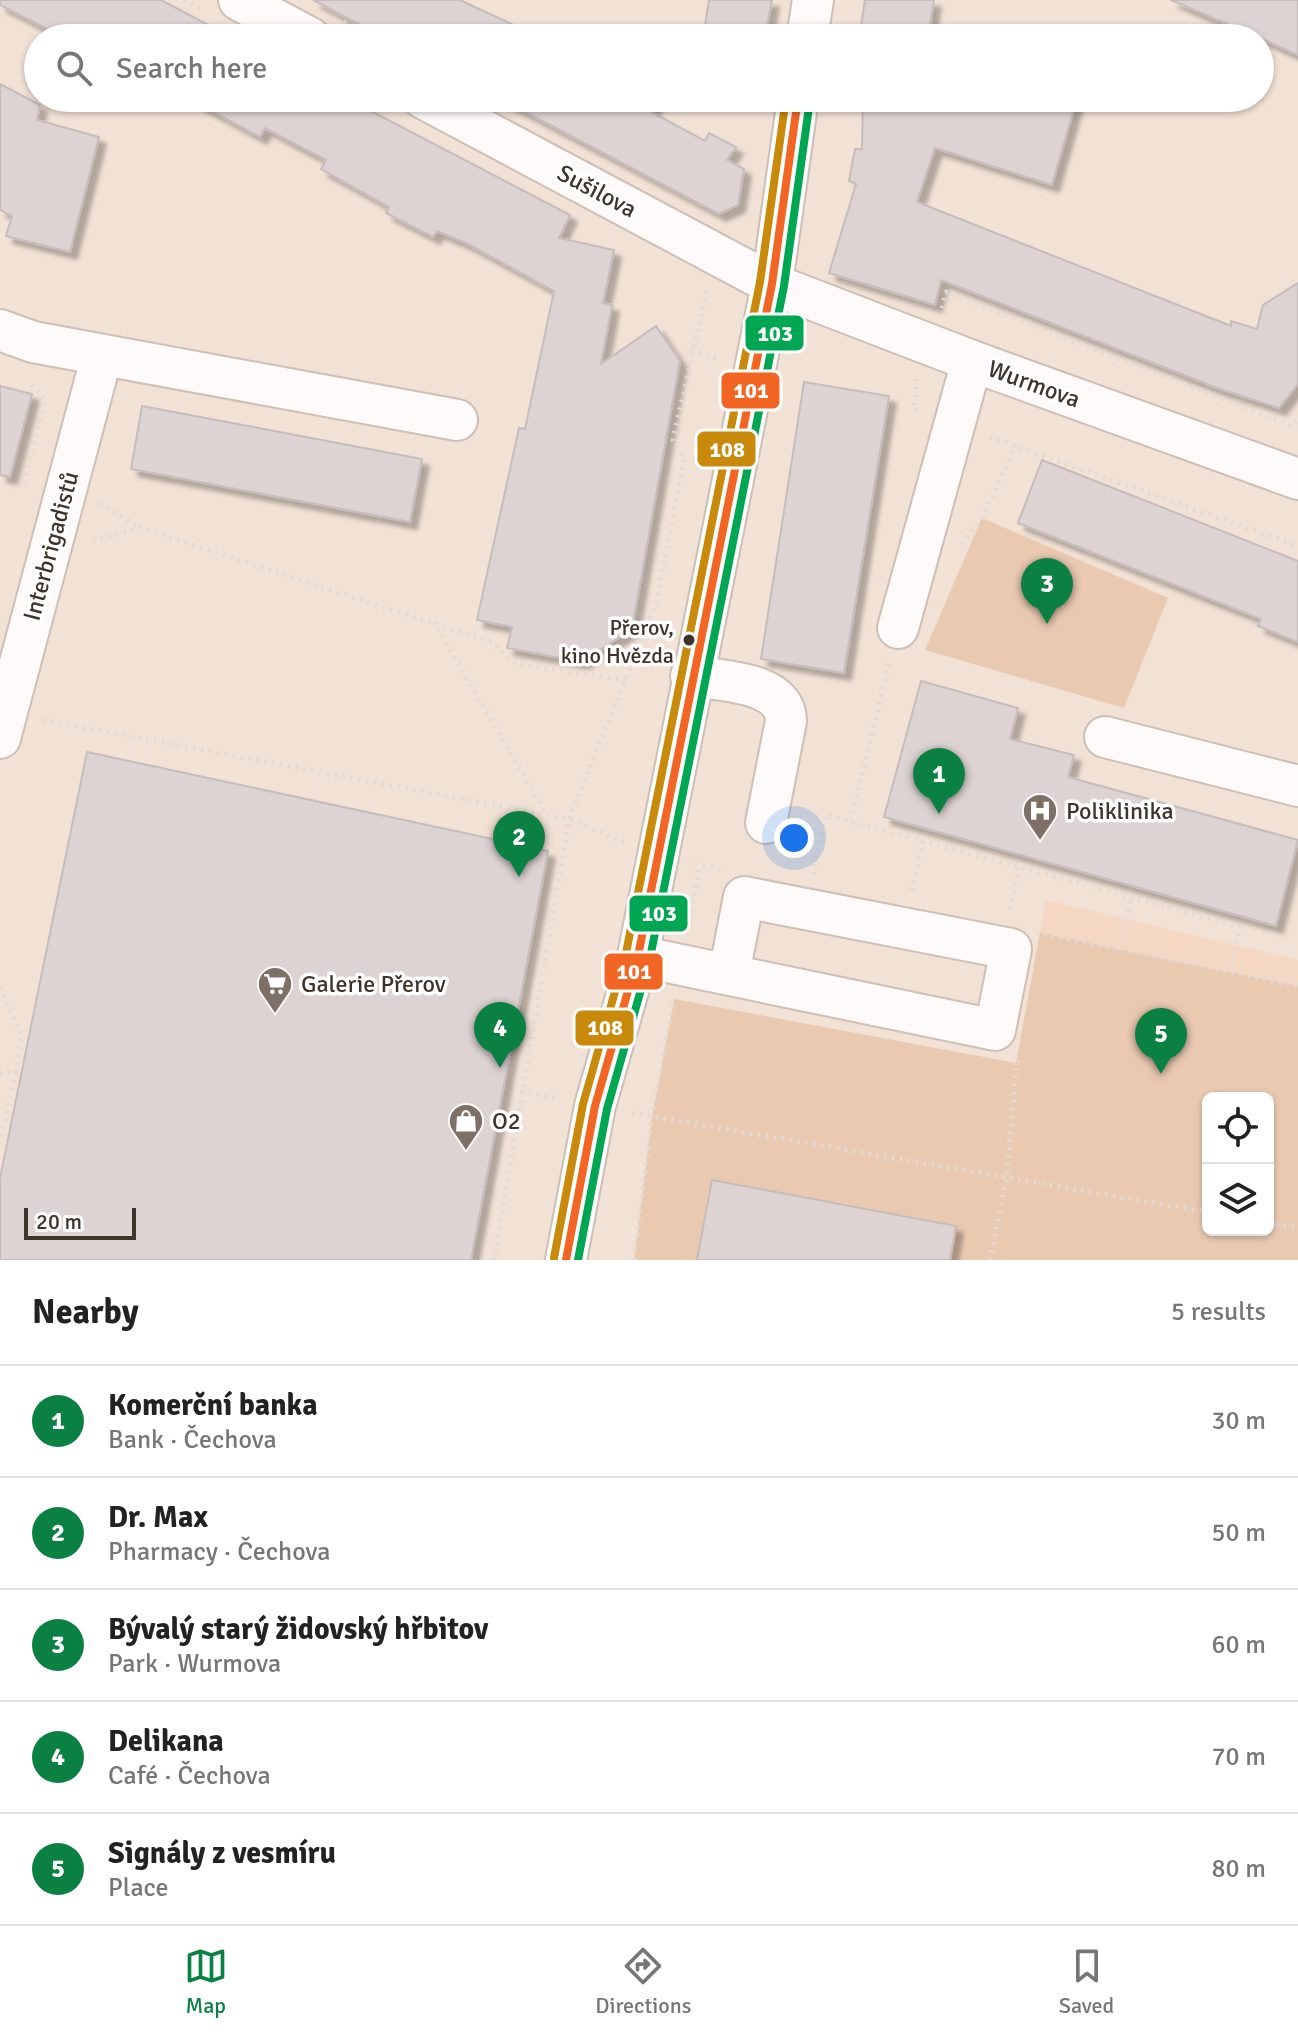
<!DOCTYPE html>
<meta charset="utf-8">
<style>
body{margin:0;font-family:Signika,sans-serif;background:#f2f2f2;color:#222}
.controls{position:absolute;right:24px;bottom:24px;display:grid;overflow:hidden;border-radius:12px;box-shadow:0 2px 6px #0004}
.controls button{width:72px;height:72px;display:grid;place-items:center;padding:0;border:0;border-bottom:2px solid #e0e0e0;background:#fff;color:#222;font:40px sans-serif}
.scale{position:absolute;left:24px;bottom:20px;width:112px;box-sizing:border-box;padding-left:8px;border:4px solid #3f332a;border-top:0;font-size:22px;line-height:28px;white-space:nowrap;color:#3f332a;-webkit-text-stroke:6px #fff;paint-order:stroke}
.you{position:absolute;left:794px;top:838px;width:28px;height:28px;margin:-20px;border:6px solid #fff;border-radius:50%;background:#1a73e8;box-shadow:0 0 0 12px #1a73e833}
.badge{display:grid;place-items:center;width:52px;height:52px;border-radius:50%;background:#0b8043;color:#fff;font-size:26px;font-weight:700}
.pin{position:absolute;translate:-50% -66px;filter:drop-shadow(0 2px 4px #0008)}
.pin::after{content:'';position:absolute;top:42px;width:28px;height:24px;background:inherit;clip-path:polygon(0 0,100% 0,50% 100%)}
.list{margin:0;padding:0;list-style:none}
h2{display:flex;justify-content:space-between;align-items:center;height:104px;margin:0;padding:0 32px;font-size:34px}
h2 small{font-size:26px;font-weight:400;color:#767676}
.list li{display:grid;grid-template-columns:52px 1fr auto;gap:24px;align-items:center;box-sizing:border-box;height:112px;padding:0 32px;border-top:2px solid #e0e0e0}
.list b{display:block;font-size:30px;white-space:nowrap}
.list p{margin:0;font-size:26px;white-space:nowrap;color:#767676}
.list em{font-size:26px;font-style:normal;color:#767676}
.icon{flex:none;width:44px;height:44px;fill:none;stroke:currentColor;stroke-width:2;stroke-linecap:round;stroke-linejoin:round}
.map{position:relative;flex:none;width:1298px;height:1260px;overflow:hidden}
.search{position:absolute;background:#fff;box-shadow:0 2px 6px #0004;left:24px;right:24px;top:24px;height:88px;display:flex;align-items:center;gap:20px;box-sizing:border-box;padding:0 28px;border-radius:44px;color:#767676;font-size:30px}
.sheet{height:664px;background:#fff}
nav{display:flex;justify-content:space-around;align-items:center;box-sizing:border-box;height:112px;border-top:2px solid #e0e0e0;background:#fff;font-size:22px;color:#767676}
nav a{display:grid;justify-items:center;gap:4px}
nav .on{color:#0b8043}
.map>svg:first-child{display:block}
</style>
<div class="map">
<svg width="1298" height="1260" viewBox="0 0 1298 1260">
<defs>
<filter id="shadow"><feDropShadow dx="7" dy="7" stdDeviation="2" flood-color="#0004"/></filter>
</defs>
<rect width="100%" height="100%" fill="#f2e1d5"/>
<polygon fill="#f5d8c4" points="1046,900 1298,960 1298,1025 1034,960"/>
<g fill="#eac9b1" fill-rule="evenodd">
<polygon points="982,518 1168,598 1124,708 925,650"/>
<path d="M1040 933 1298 986V1260H634L652 1117 674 999 1016 1063ZM1208 1098H1268V1230H1208Z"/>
</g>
<g fill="#ded3d3" stroke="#c7bcbc" stroke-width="2" filter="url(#shadow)">
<polygon points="0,0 161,0 233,38 65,38 0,5"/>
<polygon points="313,0 460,0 541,38 385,38"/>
<polygon points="709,0 772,0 765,38 703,38"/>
<polygon points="865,0 934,0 928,38 859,38"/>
<polygon points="1171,0 1298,0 1298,55 1260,38"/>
<polygon points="0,84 40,105 37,120 99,137 70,252 6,236 12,216 0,210"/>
<polygon points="188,98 346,98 570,215 559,238 614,250 603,303 612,305 601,364 656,326 680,361 632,629 582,662 507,648 512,627 477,620 519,428 525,429 554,291 468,244 437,231 433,237 386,213 389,207 321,169 326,160 295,144 265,128 260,137"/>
<polygon points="499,98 658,98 651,112 705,141 709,133 736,147 727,160 744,169 738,205 719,214"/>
<polygon points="863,98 1077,98 1052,185 935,148 917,202 1231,326 1231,321 1257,329 1263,305 1298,283 1298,384 1279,408 1217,388 941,280 935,305 829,273 856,184 849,181 855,149 862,149"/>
<polygon points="804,382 889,396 844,673 761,659"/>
<polygon points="0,386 32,394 10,477 0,475"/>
<polygon points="142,406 422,459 410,522 131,469"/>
<polygon points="1042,460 1298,561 1298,642 1258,626 1261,619 1018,523"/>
<polygon points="921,681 1018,708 1010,739 1074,755 1068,777 1298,840 1276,926 884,817"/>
<polygon points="87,752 548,851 471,1260 0,1260 0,1178"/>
<polygon points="712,1180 956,1226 950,1260 697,1260"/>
</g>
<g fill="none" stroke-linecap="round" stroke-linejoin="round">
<defs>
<g id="minor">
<polyline points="239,0 310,38"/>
<polyline points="807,38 813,0"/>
<polyline points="423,98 772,284 972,361 1298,479"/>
<polyline points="0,330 33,342 457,420"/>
<polyline points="898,628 972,361"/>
<path d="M691 676C720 681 786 681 786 721L766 823"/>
<polyline points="1105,737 1298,786"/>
<polyline points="0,738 102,355"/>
<polyline points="638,956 995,1030 1011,949 744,897 729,974"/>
<polyline points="566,1260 595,1106 638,956 772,284 798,98"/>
</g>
</defs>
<use href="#minor" stroke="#cdbfb5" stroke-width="44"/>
<g stroke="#e0dbd8" stroke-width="5" stroke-dasharray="2 6" stroke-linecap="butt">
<polyline points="184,0 204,11"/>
<polyline points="344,22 375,38"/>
<polyline points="365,98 387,110"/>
<polyline points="942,308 946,292 1293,426 1298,419"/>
<polyline points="691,350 718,359"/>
<polyline points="917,379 914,409 921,412"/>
<polyline points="990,437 1298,546"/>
<polyline points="24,483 45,399 29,382"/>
<polyline points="100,503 139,527"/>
<polyline points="93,541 140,528 491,642 516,664 626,680"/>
<polyline points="962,544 982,518 1018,442"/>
<polyline points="434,622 546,814"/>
<polyline points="44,720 569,819 624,842"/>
<polyline points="851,821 889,663"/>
<polyline points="695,864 721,869"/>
<polyline points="813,874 826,815 1240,927 1230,972"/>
<polyline points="912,890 923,841"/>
<polyline points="1010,909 1019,867"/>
<polyline points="688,927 700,865"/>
<polyline points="1044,934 1298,986"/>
<polyline points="1119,950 1131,897"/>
<polyline points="0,988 22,1037 16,1072"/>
<polyline points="0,1073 16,1072 0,1146"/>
<polyline points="521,1091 559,1099"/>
<polyline points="632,1113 1208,1212"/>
<polyline points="1268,1223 1298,1228"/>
<polyline points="494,1260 569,819 656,604 684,459 673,440 707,290"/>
<polyline points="634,1260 652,1117 673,1003"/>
<polyline points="990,1260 1007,1176 1017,1060"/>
</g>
<use href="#minor" stroke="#fdfaf9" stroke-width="40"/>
<defs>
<polyline id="bus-1" points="566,1260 595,1106 638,956 772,284 798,98"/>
<polyline id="bus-2" points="578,1260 607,1109 650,958 784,286 810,100"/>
<polyline id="bus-3" points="554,1258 583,1104 626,953 760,282 786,98"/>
</defs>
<use href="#bus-1" stroke="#fff" stroke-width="14"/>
<use href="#bus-2" stroke="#fff" stroke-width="14"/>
<use href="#bus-3" stroke="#fff" stroke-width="14"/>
<use href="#bus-1" stroke="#f26522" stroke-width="8"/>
<use href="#bus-2" stroke="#00a651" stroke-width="8"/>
<use href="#bus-3" stroke="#c9890a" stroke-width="8"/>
</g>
<defs>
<symbol id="hospital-pin" viewBox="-11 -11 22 30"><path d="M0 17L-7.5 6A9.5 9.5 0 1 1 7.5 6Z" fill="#7e7066" stroke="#fff"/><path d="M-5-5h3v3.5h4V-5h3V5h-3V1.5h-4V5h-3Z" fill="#fff"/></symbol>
<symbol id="supermarket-pin" viewBox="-11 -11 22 30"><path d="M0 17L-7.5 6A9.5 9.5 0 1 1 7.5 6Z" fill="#7e7066" stroke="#fff"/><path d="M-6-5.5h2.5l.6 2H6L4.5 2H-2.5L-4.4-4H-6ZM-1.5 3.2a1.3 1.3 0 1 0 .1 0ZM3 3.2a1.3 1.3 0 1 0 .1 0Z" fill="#fff"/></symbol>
<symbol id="shop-pin" viewBox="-11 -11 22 30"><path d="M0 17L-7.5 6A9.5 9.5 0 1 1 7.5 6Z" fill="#7e7066" stroke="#fff"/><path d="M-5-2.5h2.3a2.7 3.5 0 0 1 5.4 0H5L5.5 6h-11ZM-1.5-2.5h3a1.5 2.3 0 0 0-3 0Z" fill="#fff"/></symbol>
</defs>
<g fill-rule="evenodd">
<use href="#hospital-pin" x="1020" y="791" width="40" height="54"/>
<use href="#supermarket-pin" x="255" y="964" width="40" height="54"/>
<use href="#shop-pin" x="446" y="1101" width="40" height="54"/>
</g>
<circle fill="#3f332a" stroke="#fff" stroke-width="3" cx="689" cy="640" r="7"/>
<g text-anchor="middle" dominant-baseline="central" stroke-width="7" stroke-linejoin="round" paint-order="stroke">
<g font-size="22" fill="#3f332a" stroke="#fff" text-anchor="end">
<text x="674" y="627">Přerov,<tspan x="674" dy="28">kino Hvězda</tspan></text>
</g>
<g font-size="24" fill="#3f332a" stroke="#fff">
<text transform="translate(597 191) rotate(28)">Sušilova</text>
<text transform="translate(1034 384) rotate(20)">Wurmova</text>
<text transform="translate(51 546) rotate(-75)">Interbrigadistů</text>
</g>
<g font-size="24" fill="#3f332a" stroke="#fff" text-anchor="start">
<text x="1066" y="811">Poliklinika</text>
<text x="301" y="984">Galerie Přerov</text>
<text x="492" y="1121">O2</text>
</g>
</g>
<g stroke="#fff" stroke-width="3">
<rect x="744" y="314" width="61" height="38" rx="8" fill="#00a651"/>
<rect x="720" y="371" width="61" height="39" rx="8" fill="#f26522"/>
<rect x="696" y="430" width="61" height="38" rx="8" fill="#c9890a"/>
<rect x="628" y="894" width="61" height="39" rx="8" fill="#00a651"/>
<rect x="603" y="952" width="61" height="39" rx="8" fill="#f26522"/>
<rect x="574" y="1009" width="61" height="38" rx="8" fill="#c9890a"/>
</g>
<g font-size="22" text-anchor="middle" font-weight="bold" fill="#fff">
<text x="775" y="341">103</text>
<text x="751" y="398">101</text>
<text x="727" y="457">108</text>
<text x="659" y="921">103</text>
<text x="634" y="979">101</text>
<text x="605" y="1035">108</text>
</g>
</svg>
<div class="controls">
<button><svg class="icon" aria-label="locate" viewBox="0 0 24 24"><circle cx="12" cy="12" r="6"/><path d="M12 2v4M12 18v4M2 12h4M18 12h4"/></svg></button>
<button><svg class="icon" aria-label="layers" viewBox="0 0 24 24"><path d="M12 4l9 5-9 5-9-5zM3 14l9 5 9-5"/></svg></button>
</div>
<div class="scale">20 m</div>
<div class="you"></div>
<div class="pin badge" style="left:939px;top:814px">1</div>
<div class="pin badge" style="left:519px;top:877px">2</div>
<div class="pin badge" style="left:1047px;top:624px">3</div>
<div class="pin badge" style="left:500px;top:1068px">4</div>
<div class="pin badge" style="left:1161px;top:1074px">5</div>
<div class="search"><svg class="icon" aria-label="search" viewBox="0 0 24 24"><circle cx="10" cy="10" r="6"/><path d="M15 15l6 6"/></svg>Search here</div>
</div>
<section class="sheet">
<h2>Nearby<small>5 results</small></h2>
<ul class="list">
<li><span class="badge">1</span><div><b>Komerční banka</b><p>Bank · Čechova</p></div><em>30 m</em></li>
<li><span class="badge">2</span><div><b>Dr. Max</b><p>Pharmacy · Čechova</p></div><em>50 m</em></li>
<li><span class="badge">3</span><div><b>Bývalý starý židovský hřbitov</b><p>Park · Wurmova</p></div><em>60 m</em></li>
<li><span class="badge">4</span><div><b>Delikana</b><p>Café · Čechova</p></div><em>70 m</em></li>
<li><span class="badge">5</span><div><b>Signály z vesmíru</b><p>Place</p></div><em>80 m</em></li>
</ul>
</section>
<nav>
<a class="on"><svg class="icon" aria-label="map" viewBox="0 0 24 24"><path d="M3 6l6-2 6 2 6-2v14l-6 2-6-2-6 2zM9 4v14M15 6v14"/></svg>Map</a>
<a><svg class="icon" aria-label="directions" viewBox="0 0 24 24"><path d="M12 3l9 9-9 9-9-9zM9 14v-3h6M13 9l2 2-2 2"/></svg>Directions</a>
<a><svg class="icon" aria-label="saved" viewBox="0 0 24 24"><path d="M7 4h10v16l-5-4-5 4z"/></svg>Saved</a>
</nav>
